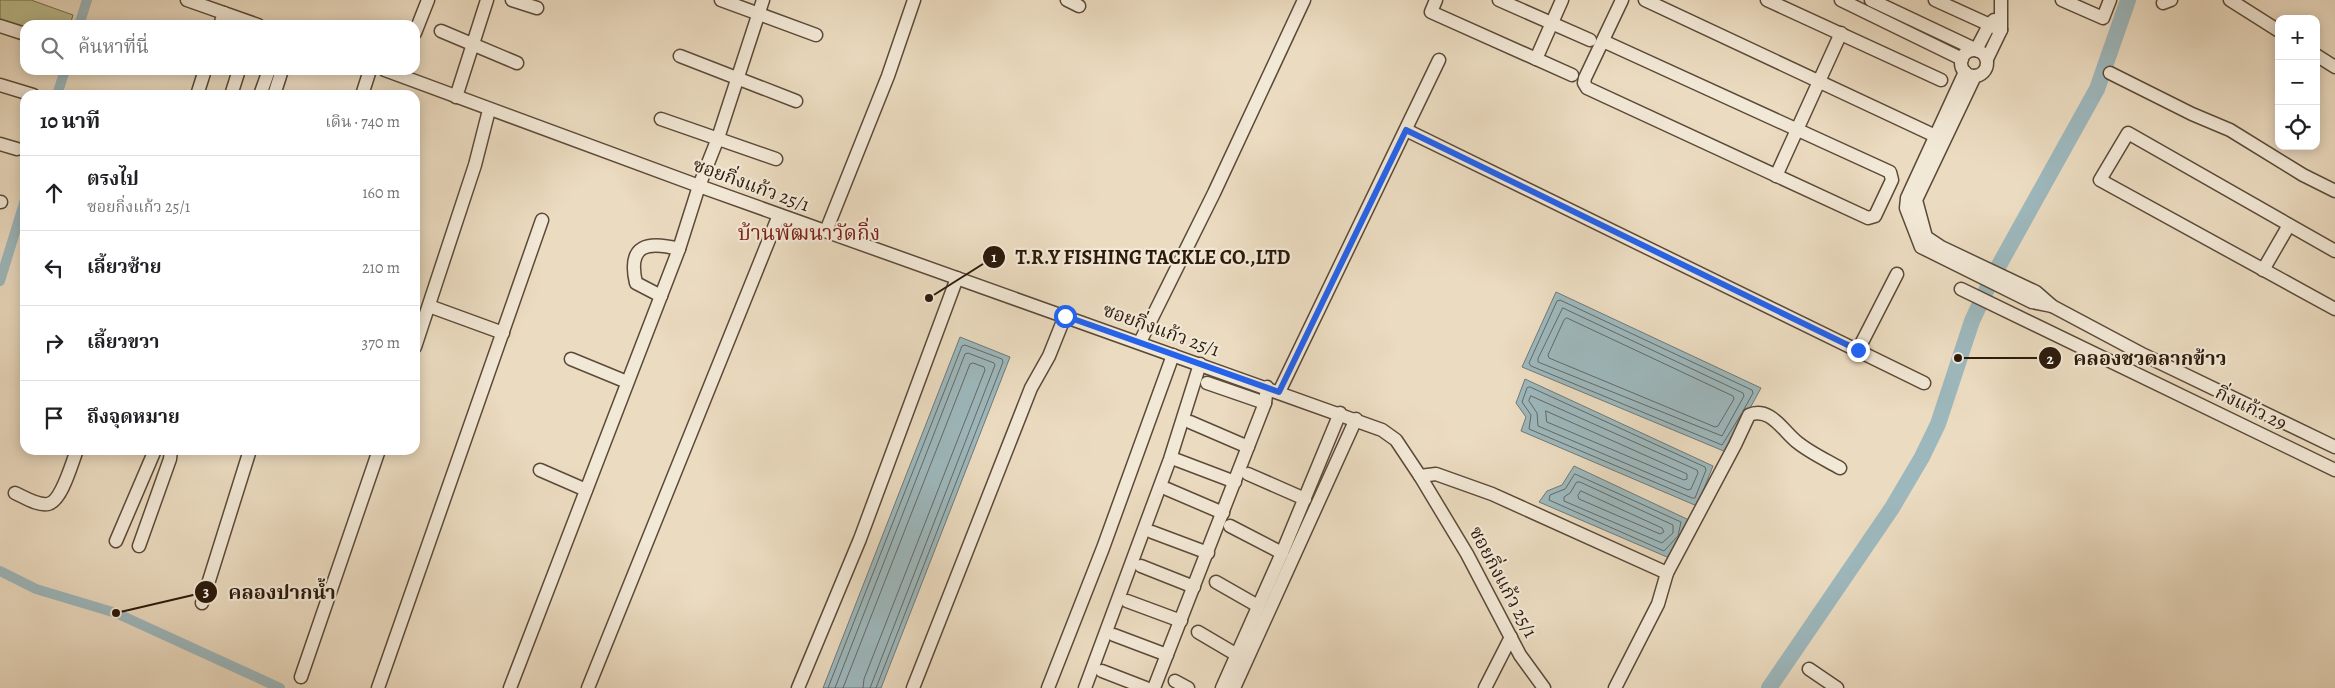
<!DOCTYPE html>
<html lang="th">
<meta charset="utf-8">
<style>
body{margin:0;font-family:Alegreya,"Noto Serif Thai",serif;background:#f2f2f2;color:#202124}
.controls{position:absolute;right:15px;top:15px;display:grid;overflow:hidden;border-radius:10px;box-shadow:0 2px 12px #0003}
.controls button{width:45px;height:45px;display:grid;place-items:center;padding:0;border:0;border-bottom:1px solid #e0e0e0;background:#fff;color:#202124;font:25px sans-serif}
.stop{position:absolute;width:15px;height:15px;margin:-11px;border:4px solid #2563eb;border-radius:50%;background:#fff}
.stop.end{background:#2563eb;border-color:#fff;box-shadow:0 1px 5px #0008}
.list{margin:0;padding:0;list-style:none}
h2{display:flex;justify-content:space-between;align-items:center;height:65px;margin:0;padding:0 20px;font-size:21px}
h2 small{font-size:16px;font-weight:400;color:#757577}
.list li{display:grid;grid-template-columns:32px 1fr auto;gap:15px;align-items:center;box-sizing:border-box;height:75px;padding:0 20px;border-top:1px solid #e0e0e0}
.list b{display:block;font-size:19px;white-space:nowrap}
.list p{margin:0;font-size:16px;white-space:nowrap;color:#757577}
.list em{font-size:16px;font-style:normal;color:#757577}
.icon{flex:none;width:28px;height:28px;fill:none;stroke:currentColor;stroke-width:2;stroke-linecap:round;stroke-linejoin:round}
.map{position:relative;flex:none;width:2335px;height:688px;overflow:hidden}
.search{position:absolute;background:#fff;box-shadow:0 2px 12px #0003;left:20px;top:20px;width:400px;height:55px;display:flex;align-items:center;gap:12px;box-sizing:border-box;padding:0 18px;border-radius:15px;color:#757577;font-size:19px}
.panel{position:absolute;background:#fff;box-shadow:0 2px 12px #0003;left:20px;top:90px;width:400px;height:365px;border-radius:15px}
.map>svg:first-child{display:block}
</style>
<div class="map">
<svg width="2335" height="688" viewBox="0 0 2335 688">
<rect width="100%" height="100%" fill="#ebdbc0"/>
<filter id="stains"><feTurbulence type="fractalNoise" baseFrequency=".004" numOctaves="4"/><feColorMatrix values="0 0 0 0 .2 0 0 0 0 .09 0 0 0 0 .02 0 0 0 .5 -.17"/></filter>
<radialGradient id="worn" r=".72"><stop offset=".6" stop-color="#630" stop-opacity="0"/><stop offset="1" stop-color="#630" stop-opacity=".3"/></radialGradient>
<polygon fill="#bdbe8e" stroke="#746c4d" points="0,0 31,0 73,15 70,25 25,27 0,19"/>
<g fill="#9db8bd" stroke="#6f7976">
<polygon points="1556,292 1761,388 1726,452 1522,367"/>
<polygon points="960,337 1010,357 881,688 823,688"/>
<polygon points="1525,379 1713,466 1697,506 1521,431 1526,417 1516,403"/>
<polygon points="1574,466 1689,520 1683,538 1667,557 1539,502 1547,491 1562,485"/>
</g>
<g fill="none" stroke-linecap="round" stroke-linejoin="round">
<g stroke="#646964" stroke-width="1">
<polygon points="1563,308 1743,393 1744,396 1722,436 1538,362 1538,359"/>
<polygon points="1567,318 1733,396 1734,399 1718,426 1715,427 1549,358 1548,355 1564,320"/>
<polygon points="1530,387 1705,467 1706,470 1695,498 1692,498 1529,429 1531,415 1522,402 1527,388"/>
<polygon points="1531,396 1697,470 1698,473 1691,489 1688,490 1538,426 1537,413 1529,401"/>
<polygon points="1546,411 1687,474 1687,479 1684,480 1547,422"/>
<polyline points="1742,413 1722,445 1531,366 1529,363 1557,301 1560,300 1752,390 1753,393 1743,411"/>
<polygon points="1575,474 1681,522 1678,536 1664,551 1549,500 1550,495 1565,489"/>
<polygon points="1577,482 1580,482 1673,525 1673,533 1662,543 1564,501 1564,497 1570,493"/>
<polygon points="1581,491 1662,528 1664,532 1660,534 1579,499 1578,496"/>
<polyline points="828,688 962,346 965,345 1002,359 1003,362 876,688"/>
<polyline points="835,688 965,354 968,353 994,363 995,365 870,688"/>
<polyline points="843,688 970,364 973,363 984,367 985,370 864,679 863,688"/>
</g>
<g stroke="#9db8bd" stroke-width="10">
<polyline points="79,25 87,0"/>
<polyline points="57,95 65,70"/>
<polyline points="0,281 25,200"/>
<polyline points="0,571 36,589 116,613 280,688"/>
</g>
<polyline stroke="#9db8bd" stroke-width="16" points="1769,688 1892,508 1922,457 1938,424 1972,321 1993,276 2097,89 2128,0"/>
<defs>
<g id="minor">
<polyline points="187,0 258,25"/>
<polyline points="512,0 537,8"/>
<polyline points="721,0 816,35"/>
<polyline points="1067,0 1079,6"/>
<polyline points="1436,0 1431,12 1572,75"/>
<polyline points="1499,0 1590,40"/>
<polyline points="1645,0 1944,140"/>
<polyline points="1767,0 1941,80"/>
<polyline points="1841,0 1962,59"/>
<polyline points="1871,0 1979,51"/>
<polyline points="1935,0 2001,30"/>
<polyline points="2062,0 2103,18 2110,0"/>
<polyline points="2230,0 2279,31"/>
<polyline points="2163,3 2171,0"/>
<polyline points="220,25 224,13"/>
<polyline points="0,26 25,34"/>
<polyline points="441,31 517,63"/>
<polyline points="415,33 428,0"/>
<polyline points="1603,41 1890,172 1892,180 1875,216 1868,218 1587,88 1584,83 1585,78 1622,0"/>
<polyline points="1976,50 1989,25 1994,20"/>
<circle cx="1974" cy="63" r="13"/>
<polyline points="2316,55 2335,67"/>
<polyline points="680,56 796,101"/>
<polyline points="1536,59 1562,0"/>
<polyline points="1987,59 2001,30 2001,0"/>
<polyline points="385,70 699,186 1382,430 1396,440 1420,476 1467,554 1520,655 1544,688"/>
<polyline points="1965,72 1907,198 1906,208 1921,247 2032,302 2052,306 2144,355 2335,447"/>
<polyline points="2110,73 2192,114 2230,130 2303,175 2335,191"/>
<polyline points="1975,76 1916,200 1926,237 1941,247 2036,292 2052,306"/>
<polyline points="0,85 33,95"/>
<polyline points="197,95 205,70"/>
<polyline points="231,95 239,70"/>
<polyline points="260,95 269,70"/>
<polyline points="274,95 282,70"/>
<polyline points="362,95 370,70"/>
<polyline points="456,97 487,0"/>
<polyline points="661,119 776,159"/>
<polyline points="1406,130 1924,383"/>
<polyline points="0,144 17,149"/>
<polyline points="1776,176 1841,33"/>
<polyline points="0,202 1,202"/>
<polyline points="826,231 888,76 914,0"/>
<polyline points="2335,251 2128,133 2100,180 2335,309"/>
<polyline points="2263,270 2289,225"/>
<polyline points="1961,289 2335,470"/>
<path d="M661 296 636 283C627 244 648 241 679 249"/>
<polyline points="429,306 503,333"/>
<polyline points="1140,342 1214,193 1304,0"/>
<polyline points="415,347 475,165 489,110"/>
<polyline points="1858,350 1897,274"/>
<polyline points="571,359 627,382"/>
<polyline points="1207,383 1265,403"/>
<polyline points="1279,392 1439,60"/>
<polyline points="1190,422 1248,447"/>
<polyline points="1177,460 1235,482"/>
<polyline points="540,470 586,490"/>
<polyline points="1248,474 1305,499"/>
<polyline points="1420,476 1436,474 1492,494 1667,573"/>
<polyline points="1167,489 1223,513"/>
<path d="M15 493C24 497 38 506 48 504 62 501 72 462 77 450"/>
<polyline points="1230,526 1282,553"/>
<polyline points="1152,532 1208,553"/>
<polyline points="116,541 155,450"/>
<polyline points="139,546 170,459 171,450"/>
<polyline points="1141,566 1194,587"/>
<polyline points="1216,582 1258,606"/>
<polyline points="1127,601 1181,621"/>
<polyline points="202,603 250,450"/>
<polyline points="1198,632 1237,655"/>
<polyline points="1114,635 1167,655"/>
<polyline points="1809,669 1837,688"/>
<polyline points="1102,671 1146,688"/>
<polyline points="301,677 379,450"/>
<polyline points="1175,681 1188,688"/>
<polyline points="378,688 542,220"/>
<polyline points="510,688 679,249 699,186 718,138 763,0"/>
<polyline points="588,688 779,215"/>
<polyline points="798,688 860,539 957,278"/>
<polyline points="913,688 1031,388 1049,356 1065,316"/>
<polyline points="1048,688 1103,548 1173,355"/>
<polyline points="1085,688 1170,459 1200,364"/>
<polyline points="1154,688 1265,403 1267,387"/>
<polyline points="1222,688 1282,553 1340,413"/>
<polyline points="1234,688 1356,419"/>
<polyline points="1485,688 1511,637"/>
<path d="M1615 688 1658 604 1667 573 1735 445 1749 415C1770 406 1783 431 1797 442 1809 452 1826 460 1840 468"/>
</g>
</defs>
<use href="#minor" stroke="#5b4a39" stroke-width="15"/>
<use href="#minor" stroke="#f2e8d6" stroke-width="12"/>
</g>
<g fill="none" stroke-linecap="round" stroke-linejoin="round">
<polyline stroke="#2563eb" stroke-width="6" points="1065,316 1279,392 1406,130 1858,350"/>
</g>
<g text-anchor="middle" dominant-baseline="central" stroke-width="4.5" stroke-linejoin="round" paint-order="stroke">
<g font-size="19" fill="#2b1a0c" stroke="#f2e8d6">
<text transform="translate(751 185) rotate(20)">ซอยกิ่งแก้ว 25/1</text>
<text transform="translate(1161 330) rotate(20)">ซอยกิ่งแก้ว 25/1</text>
<text transform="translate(2251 408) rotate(26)">กิ่งแก้ว 29</text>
<text transform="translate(1503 582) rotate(62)">ซอยกิ่งแก้ว 25/1</text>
</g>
<g font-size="21" fill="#7a1f14" stroke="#f2e8d6">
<text x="809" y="233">บ้านพัฒนาวัดกิ่ง</text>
</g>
</g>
<path fill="none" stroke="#2b1a0c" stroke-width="2" d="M929 298L994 257M1958 358L2050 358M116 613L206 592"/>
<g fill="#2b1a0c" stroke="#f2e8d6" stroke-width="2">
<circle cx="929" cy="298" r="5"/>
<circle cx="1958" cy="358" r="5"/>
<circle cx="116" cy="613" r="5"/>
<circle cx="994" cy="257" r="12"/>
<circle cx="2050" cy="358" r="12"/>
<circle cx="206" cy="592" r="12"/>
</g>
<g font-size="15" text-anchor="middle" font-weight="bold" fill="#fff">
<text x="994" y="262">1</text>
<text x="2050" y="364">2</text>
<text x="206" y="597">3</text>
</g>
<g font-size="20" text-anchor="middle" font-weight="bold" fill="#2b1a0c" stroke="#f2e8d6" stroke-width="4.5" stroke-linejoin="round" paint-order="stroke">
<text x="1153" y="264">T.R.Y FISHING TACKLE CO.,LTD</text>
<text x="2150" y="365">คลองชวดลากข้าว</text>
<text x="282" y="599">คลองปากน้ำ</text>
</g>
<rect width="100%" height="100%" filter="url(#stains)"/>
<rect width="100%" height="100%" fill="url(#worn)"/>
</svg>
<div class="controls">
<button>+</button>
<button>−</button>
<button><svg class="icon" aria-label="locate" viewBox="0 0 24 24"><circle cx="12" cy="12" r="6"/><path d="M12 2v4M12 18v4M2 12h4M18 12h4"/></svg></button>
</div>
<div class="stop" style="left:1065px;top:316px"></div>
<div class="stop end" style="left:1858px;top:350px"></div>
<div class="search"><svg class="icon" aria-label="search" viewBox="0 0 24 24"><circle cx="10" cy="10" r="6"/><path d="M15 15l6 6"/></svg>ค้นหาที่นี่</div>
<section class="panel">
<h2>10 นาที<small>เดิน · 740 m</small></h2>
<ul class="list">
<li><svg class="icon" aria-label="ahead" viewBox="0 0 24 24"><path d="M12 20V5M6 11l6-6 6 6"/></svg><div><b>ตรงไป</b><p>ซอยกิ่งแก้ว 25/1</p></div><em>160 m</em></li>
<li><svg class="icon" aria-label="left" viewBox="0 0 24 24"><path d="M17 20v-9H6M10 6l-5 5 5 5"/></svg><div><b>เลี้ยวซ้าย</b></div><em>210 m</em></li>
<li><svg class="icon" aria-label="right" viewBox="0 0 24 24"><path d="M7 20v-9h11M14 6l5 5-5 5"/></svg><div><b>เลี้ยวขวา</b></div><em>370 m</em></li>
<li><svg class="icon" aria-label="arrive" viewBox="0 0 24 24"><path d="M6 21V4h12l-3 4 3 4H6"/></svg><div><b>ถึงจุดหมาย</b></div></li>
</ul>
</section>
</div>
